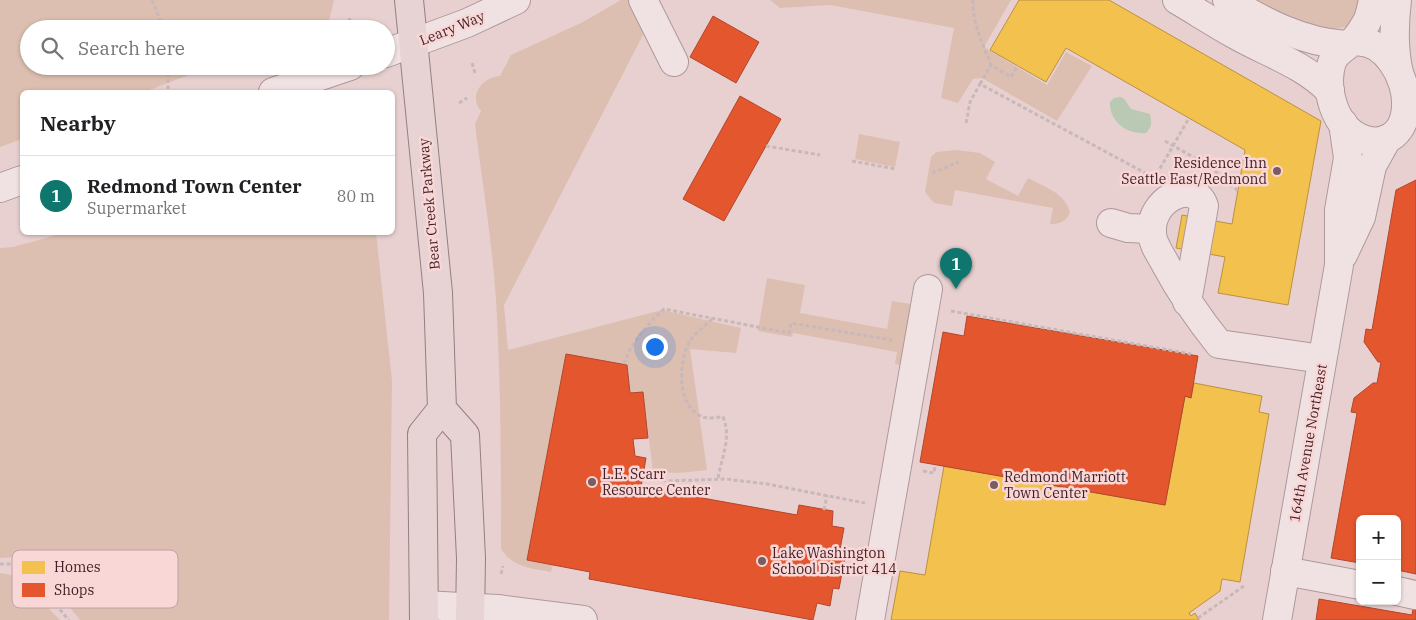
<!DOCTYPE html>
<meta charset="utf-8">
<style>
body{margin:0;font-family:"IBM Plex Serif",serif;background:#f2f2f2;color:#202124}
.controls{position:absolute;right:15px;bottom:15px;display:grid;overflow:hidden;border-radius:8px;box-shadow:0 1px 4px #0004}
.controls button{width:45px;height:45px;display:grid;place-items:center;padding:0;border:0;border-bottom:1px solid #e0e0e0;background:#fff;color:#202124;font:25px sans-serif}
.you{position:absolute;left:654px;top:346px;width:18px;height:18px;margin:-12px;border:4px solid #fff;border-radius:50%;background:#1a73e8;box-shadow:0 0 0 8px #1a73e833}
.badge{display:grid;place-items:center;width:32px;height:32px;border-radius:50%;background:#0f766e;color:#fff;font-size:16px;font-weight:700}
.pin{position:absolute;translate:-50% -41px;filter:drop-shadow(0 1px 2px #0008)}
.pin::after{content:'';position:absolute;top:26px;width:18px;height:15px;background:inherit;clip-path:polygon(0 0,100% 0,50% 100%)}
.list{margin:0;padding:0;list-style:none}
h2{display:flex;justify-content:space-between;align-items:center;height:65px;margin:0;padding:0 20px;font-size:21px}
h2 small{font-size:16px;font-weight:400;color:#757577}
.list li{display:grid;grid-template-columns:32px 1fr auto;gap:15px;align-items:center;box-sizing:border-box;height:80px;padding:0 20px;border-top:1px solid #e0e0e0}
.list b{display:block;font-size:19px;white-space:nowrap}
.list p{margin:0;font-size:16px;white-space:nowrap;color:#757577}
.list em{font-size:16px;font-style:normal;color:#757577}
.icon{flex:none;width:28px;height:28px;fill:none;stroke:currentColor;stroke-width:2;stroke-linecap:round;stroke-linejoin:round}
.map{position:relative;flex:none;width:1416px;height:620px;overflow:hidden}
.search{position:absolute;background:#fff;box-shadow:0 1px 4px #0004;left:20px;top:20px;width:375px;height:55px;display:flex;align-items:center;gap:12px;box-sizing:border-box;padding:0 18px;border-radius:28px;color:#757577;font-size:19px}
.panel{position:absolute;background:#fff;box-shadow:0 1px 4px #0004;left:20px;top:90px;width:375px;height:145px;border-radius:8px}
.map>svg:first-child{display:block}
</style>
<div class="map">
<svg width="1416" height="620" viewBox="0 0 1416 620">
<rect width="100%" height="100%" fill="#e8d0d0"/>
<g fill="#dcbfb1">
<polygon points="0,0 334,0 329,21 310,29 29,29 29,66 212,66 144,92 22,92 22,139 0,147"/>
<path d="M621 0H632L646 29 504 305 508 350 662 310 741 328 736 353 690 349 707 470 679 473 653 472 643 392 630 393 627 365 566 354 527 559 553 565 551 572C530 568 514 568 501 549 501 472 501 394 497 317 494 253 483 188 475 124L481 111C468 96 482 77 500 76L511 55 583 22Z"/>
<polygon points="770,0 1011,0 984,47 1047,85 1066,52 1092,66 1057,121 982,78 973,79 958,103 941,98 954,28 830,5 780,8"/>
<polygon points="1250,0 1365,0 1355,22 1346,27 1320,31"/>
<polygon points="859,134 900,142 895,167 855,159"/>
<path d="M956 150 980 153 995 162 986 179 1018 196 1028 178C1044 187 1066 193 1070 213 1065 222 1060 224 1050 224L1053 208 955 190 952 206 934 203 925 192 931 157 936 152Z"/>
<polygon points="64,233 376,233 392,380 389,620 80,620 49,581 15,557 0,558 0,248 13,247"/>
<polygon points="767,278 805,285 800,313 887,329 892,301 911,304 901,365 895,364 897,352 793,333 792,337 758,331"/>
<polygon points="0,573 17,576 60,620 0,620"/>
</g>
<path fill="#bac9b4" d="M1121 97 1125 100 1131 109 1150 114C1152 123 1152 127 1146 133 1128 135 1109 122 1110 102L1114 98Z"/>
<g fill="#f2c14e" stroke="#bc9042">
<polygon points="1019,0 1109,0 1321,121 1288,305 1218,293 1225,257 1176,248 1182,215 1232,224 1245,150 1066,48 1046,82 990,50"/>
<polygon points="1194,383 1262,396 1259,412 1269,414 1240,582 1222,579 1220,591 1189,613 1191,616 1195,613 1199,620 891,620 900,571 925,575 944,466 1165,505 1185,396 1191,398"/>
</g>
<g fill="#e4572e" stroke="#b2462b">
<polygon points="713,16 759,42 736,83 690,57"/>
<polygon points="740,96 781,119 724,221 683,199"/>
<polygon points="1416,180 1416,574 1397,570 1397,519 1360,519 1360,563 1331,558 1357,413 1351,412 1354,398 1373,383 1377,383 1381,362 1378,362 1364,342 1366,329 1372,330 1396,190"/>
<polygon points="967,316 1198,356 1191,398 1185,396 1165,505 920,462 943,332 964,336"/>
<polygon points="566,354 627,365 630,393 643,392 648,438 633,439 635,456 646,458 641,487 797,515 799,505 833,511 832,526 844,528 839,555 845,557 839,589 833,588 830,606 817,603 813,620 589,579 590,572 527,560"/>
<polygon points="1416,589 1416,620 1316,620 1319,599 1412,615"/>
</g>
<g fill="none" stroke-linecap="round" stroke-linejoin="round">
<defs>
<g id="minor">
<polyline points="643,0 674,62"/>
<path d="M1177 0C1196 11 1214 23 1234 34 1267 53 1302 63 1330 91"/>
<path d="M1227 0C1265 22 1301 42 1346 45"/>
<path d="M1397 0C1394 25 1393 48 1399 73"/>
<path d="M1352 42C1385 36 1408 79 1406 107 1404 142 1372 152 1347 129 1335 117 1329 97 1329 80 1330 58 1335 54 1351 43 1356 39 1362 30 1365 25 1370 18 1371 8 1373 0"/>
<polyline points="386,53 467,23 516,0"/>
<polyline points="273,92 350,66"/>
<polyline points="0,188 22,180"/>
<polyline points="1111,223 1128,228 1152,229"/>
<polyline points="1343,255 1361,217 1372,166 1387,139"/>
<path d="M1187 302 1204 206C1194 177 1148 200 1152 234 1153 245 1161 255 1166 265 1181 293 1199 319 1219 344L1322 359"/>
<polyline points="1285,571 1360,585"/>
<polyline points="1397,591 1415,595"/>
<polyline points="424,605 498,609 583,620"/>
<polyline points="870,620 928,289"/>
<polyline points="1277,620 1339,265 1339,210 1348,158 1343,123"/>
</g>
<g id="major">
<polyline points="409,0 438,293 442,409 465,435 471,558 470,620"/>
<polyline points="424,620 422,434 442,409"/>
</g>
</defs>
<use href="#minor" stroke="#ae989a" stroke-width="30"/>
<use href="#major" stroke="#937f81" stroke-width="30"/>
<g stroke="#c9b8b9" stroke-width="3" stroke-dasharray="4 2.5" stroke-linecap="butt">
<polyline points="152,0 164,29"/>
<path d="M973 0C972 23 983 44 991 65"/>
<polyline points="349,18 352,25"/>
<polyline points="472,63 475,73"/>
<polyline points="168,66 168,89"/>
<polyline points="980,84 991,65 1011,77 1018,65"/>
<polyline points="459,103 467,98"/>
<polyline points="966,123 970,102 980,84 1147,174 1153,174 1158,172 1189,118"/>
<polyline points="1165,141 1209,166 1238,191"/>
<polyline points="766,146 820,155"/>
<polyline points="852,161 896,169"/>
<polyline points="932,173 959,162"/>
<polyline points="951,311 1191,354"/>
<path d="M712 319C705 326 695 333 690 341 678 362 676 407 703 417 708 419 717 417 723 417 732 438 721 458 718 479"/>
<path d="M624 364C632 341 646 326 664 309L789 333 791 323 892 340"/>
<polyline points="923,471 934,473 935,465"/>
<polyline points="643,477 666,481 726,479 767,484 865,503"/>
<polyline points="824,510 827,495"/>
<polyline points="0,564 11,564 37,584 69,620"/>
<polyline points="501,574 503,566"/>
<polyline points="1198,618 1244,586"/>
</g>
<use href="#minor" stroke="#f0e2e2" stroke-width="28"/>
<use href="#major" stroke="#e7d3d3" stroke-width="28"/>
</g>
<g fill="#7a5c61" stroke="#f9d7d6" stroke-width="2">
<circle cx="1277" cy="171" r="5"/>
<circle cx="592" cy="482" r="5"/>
<circle cx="994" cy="485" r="5"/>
<circle cx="762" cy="561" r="5"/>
</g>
<g text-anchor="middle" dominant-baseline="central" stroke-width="5" stroke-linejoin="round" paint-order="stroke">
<g font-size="14" fill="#3f1e25" stroke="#f9d7d6">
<text transform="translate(452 28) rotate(-22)">Leary Way</text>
<text transform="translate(429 204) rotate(-95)">Bear Creek Parkway</text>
<text transform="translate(1308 443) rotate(-80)">164th Avenue Northeast</text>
</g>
<g font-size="14" fill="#3f1e25" stroke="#f9d7d6" text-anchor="start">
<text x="1267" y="163" text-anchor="end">Residence Inn<tspan x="1267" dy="16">Seattle East/Redmond</tspan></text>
<text x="602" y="474">L.E. Scarr<tspan x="602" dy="16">Resource Center</tspan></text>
<text x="1004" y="477">Redmond Marriott<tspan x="1004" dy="16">Town Center</tspan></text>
<text x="772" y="553">Lake Washington<tspan x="772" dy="16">School District 414</tspan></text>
</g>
</g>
<rect x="12" y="550" width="166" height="58" rx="8" fill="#f9d7d6" stroke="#c1a0a1" stroke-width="1"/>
<rect x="22" y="561" width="23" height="13" fill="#f2c14e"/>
<rect x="22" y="583" width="23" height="14" fill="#e4572e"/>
<g font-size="14" fill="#3f1e25">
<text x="54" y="572">Homes</text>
<text x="54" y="595">Shops</text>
</g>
</svg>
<div class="controls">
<button>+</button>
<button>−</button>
</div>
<div class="you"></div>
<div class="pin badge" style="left:956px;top:289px">1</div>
<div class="search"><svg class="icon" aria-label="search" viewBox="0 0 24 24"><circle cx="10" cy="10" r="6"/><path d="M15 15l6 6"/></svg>Search here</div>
<section class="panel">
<h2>Nearby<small></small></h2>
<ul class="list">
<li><span class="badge">1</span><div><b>Redmond Town Center</b><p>Supermarket</p></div><em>80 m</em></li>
</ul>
</section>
</div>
